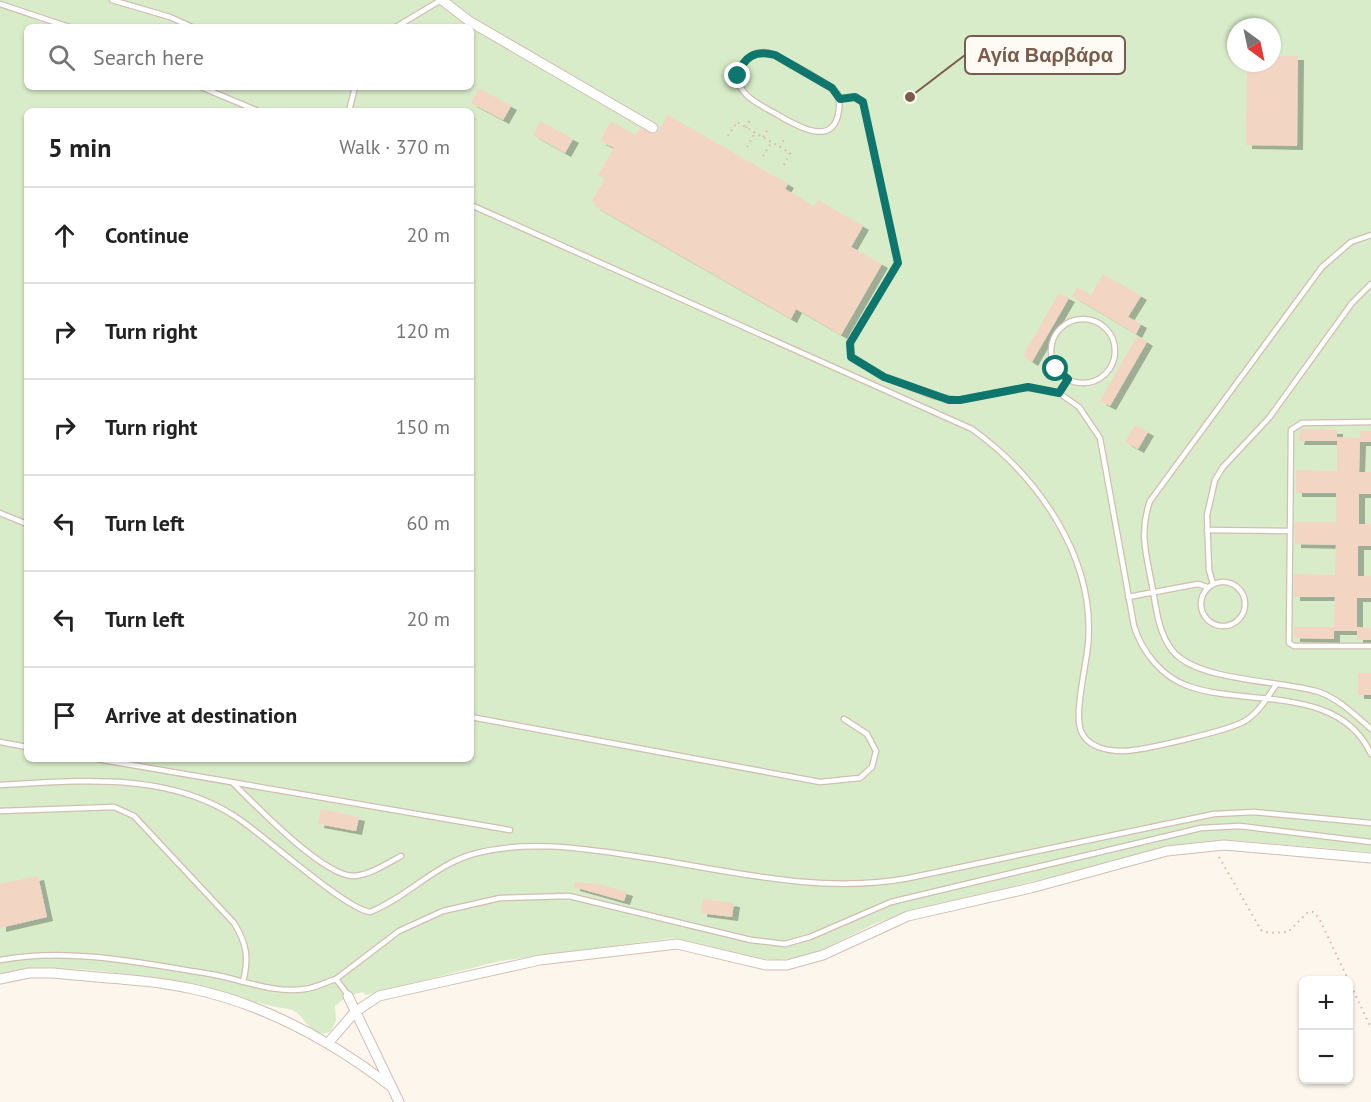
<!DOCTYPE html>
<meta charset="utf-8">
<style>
body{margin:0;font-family:"PT Sans",sans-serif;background:#f2f2f2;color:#222}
.controls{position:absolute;right:18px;bottom:18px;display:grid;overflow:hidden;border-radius:9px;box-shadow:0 2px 4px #0004}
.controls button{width:54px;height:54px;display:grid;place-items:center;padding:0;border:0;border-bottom:2px solid #e0e0e0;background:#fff;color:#222;font:30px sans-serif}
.compass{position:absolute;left:1227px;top:18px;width:54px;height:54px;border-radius:50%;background:#fff;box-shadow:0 2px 4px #0004;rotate:147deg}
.stop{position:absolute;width:18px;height:18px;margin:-14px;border:4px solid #0f766e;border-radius:50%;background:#fff}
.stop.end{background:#0f766e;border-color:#fff;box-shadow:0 2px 6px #0008}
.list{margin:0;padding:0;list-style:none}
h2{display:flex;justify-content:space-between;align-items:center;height:78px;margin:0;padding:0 24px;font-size:26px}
h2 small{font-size:20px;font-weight:400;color:#767676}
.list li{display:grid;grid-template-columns:39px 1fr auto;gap:18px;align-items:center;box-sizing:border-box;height:96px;padding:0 24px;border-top:2px solid #e0e0e0}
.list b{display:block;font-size:22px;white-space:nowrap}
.list em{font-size:20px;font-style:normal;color:#767676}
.icon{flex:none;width:33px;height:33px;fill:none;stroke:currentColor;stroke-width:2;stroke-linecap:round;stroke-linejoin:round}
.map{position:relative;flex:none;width:1371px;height:1102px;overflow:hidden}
.search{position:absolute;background:#fff;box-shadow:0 2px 4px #0004;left:24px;top:24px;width:450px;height:66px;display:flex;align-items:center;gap:15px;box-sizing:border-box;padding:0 21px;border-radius:9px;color:#767676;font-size:22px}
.panel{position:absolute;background:#fff;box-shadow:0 2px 4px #0004;left:24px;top:108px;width:450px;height:654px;border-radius:9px}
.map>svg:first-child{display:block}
</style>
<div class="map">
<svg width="1371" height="1102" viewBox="0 0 1371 1102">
<defs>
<filter id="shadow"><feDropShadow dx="6" dy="4" stdDeviation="0" flood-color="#0004"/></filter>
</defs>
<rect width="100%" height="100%" fill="#fdf6ec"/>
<path fill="#d8ecc9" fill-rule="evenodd" d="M0 0H1371V852L1230 840 1197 842 914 910 874 924 807 957 777 960 754 958 673 938 500 961 366 995 363 992 348 996 335 1006 336 1021 330 1032C312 1038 308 1022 297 1013 293 1009 282 1008 276 1007 205 989 68 953 0 976ZM27 27H471V87H27ZM1236 27H1272V63H1236ZM27 111H471V759H27Z"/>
<g fill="#f3d5c3" filter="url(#shadow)">
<polygon points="1272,56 1298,56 1297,146 1246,145 1247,63 1272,63"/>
<polygon points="479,88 511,106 503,120 471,103"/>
<polygon points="668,115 788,184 785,189 814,206 818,200 863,226 851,247 882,264 841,335 796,309 791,319 594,206 596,203 592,201 605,179 598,175 614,148 600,141 611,121 635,135 640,128 656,135"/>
<polygon points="540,121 573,139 565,153 533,135"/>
<polygon points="1103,274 1141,296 1128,317 1141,324 1136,334 1072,296 1077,287 1091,295"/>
<polygon points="1059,293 1069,298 1032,362 1023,356"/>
<polygon points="1137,336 1147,342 1110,406 1100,401"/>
<polygon points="1135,425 1148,432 1138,449 1125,442"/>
<polygon points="1301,429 1337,430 1337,441 1298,441"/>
<polygon points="1360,431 1371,431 1371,442 1360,442 1359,472 1371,472 1371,494 1359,494 1359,524 1371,524 1371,546 1358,546 1358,576 1371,576 1371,598 1357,598 1357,627 1371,628 1371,640 1357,640 1357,631 1334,631 1334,639 1294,638 1294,627 1334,627 1335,597 1294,597 1294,574 1335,575 1336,545 1295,544 1295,522 1336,522 1336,493 1296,493 1296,470 1337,471 1337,437 1360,438"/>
<rect x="1358" y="673" width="13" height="22"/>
<polygon points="321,809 359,817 356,831 318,824"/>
<polygon points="38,876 47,917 0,928 0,884"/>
<polygon points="575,882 598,884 627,892 624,901 574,887"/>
<polygon points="703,899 734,903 732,917 701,913"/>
</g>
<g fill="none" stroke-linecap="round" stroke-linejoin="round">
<defs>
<g id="lane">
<polyline points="112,0 170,17 192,27"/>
<polyline points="0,4 69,27"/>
<polyline points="396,27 441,0"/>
<path d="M765 52 775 55C793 65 815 75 831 88 838 93 840 100 839 109 835 149 797 126 778 115 763 106 746 100 739 84 737 66 747 54 765 52Z"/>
<polyline points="201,87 258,111"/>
<path d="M840 99 855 97 863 102 898 263 850 343 851 357 884 377 933 396 960 400 1028 387 1059 393 1079 407 1100 438 1134 626C1142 652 1162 677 1188 686 1246 707 1339 684 1371 754"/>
<polyline points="349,111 355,87"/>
<path d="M471 205 972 429C1039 477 1096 559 1088 645 1086 666 1074 714 1081 731 1087 747 1107 751 1123 751 1142 751 1226 731 1243 722 1257 715 1267 698 1276 685"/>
<path d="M1371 235 1351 242 1322 267 1150 501C1139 532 1146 554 1152 585 1156 607 1158 632 1172 650 1196 682 1283 680 1319 692 1339 699 1355 715 1371 729"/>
<circle cx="1083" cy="351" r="32"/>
<polyline points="1059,393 1068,379"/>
<polyline points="1371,422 1302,423 1291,430 1289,643 1294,646 1371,646"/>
<polyline points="0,513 27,524"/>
<polyline points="1207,530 1288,531"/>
<circle cx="1223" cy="604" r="22"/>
<polyline points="1213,584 1209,570 1207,515 1215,480 1223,467 1269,418 1352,303 1371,284"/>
<polyline points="1128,597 1198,584 1207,587"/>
<polyline points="471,717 820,782 860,778 872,767 876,751 867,734 844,719"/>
<polyline points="0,742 27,747"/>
<polyline points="97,759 510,830"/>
<path d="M233 783C255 805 324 877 354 876 370 875 388 863 401 856"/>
<path d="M0 785C79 781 167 771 236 817 264 835 345 909 370 912 408 897 436 863 477 853 525 841 573 847 621 854 716 867 814 896 909 878L1214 814 1254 812 1371 823"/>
<path d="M0 811 114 807 134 816 234 923C247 944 249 958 243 982"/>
<path d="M0 960C69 947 142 963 210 974 241 979 273 994 305 989 315 988 326 982 336 979"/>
<polyline points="348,995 336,979 399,931 443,911 500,898 569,896 751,940 785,944 810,937 891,902 1201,828 1240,826 1371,842"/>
</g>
<g id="street">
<polyline points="442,0 469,21 653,128"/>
<path d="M0 979 29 973H53C99 978 148 979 193 989 266 1005 330 1040 389 1085"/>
<polyline points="348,996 399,1102"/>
<polyline points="329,1042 355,1012 379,996 540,960 677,944 766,965 787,965 823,955 908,916 1031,888 1167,851 1224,845 1371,858"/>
</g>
</defs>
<use href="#lane" stroke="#d1beb0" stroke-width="7"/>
<use href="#street" stroke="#d1beb0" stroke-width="11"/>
<g stroke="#d9b8a5" stroke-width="2" stroke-dasharray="1.5 4.5" stroke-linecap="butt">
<polyline points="746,128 751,118"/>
<polyline points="728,136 737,122 790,153 783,167"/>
<polyline points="763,137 768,129"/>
<polyline points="747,147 755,133"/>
<polyline points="780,147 785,138"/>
<polyline points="763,156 771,143"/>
<polyline points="1219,857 1261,930 1269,933 1288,932 1308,912 1313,912 1319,918 1371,1028"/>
</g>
<use href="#lane" stroke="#fff" stroke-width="4.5"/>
<use href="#street" stroke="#fff" stroke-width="9"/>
</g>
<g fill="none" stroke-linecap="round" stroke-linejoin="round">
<path stroke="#0f766e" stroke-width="8" d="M738 76C743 56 756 50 775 55L832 88 840 99 855 97 863 102 898 263 850 343 851 357 884 377 949 400H960L1028 387 1059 393 1068 379 1056 369"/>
</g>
<path fill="none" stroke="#7a5c4d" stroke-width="2" d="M910 97L965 55"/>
<circle fill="#7a5c4d" stroke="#fffaf3" stroke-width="2" cx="910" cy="97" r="6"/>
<rect fill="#fffaf3" stroke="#7a5c4d" stroke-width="2" x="965" y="36" width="160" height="38" rx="6"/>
<g font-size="20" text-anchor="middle" font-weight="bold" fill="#7a5c4d">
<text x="1045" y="62">Αγία Βαρβάρα</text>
</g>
</svg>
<div class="controls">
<button>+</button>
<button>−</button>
</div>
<svg class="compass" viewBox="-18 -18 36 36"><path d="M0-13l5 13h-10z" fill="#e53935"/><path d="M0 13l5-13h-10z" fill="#767676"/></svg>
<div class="stop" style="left:1056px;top:369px"></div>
<div class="stop end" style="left:738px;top:76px"></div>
<div class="search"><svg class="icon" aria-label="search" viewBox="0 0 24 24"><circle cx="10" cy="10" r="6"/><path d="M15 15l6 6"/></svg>Search here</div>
<section class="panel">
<h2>5 min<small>Walk · 370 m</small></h2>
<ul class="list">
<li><svg class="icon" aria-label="ahead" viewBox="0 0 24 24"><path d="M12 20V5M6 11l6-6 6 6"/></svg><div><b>Continue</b></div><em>20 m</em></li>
<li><svg class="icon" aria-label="right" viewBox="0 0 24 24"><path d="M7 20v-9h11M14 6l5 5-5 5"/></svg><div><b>Turn right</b></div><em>120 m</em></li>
<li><svg class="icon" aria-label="right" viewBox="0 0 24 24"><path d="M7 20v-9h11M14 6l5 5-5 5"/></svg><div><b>Turn right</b></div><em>150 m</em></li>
<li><svg class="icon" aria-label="left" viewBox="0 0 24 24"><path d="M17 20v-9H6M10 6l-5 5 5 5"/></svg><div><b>Turn left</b></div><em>60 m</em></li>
<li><svg class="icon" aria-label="left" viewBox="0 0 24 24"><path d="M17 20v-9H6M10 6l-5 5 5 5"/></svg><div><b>Turn left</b></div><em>20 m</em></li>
<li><svg class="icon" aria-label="arrive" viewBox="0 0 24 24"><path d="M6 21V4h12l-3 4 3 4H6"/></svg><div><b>Arrive at destination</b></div></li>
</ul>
</section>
</div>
